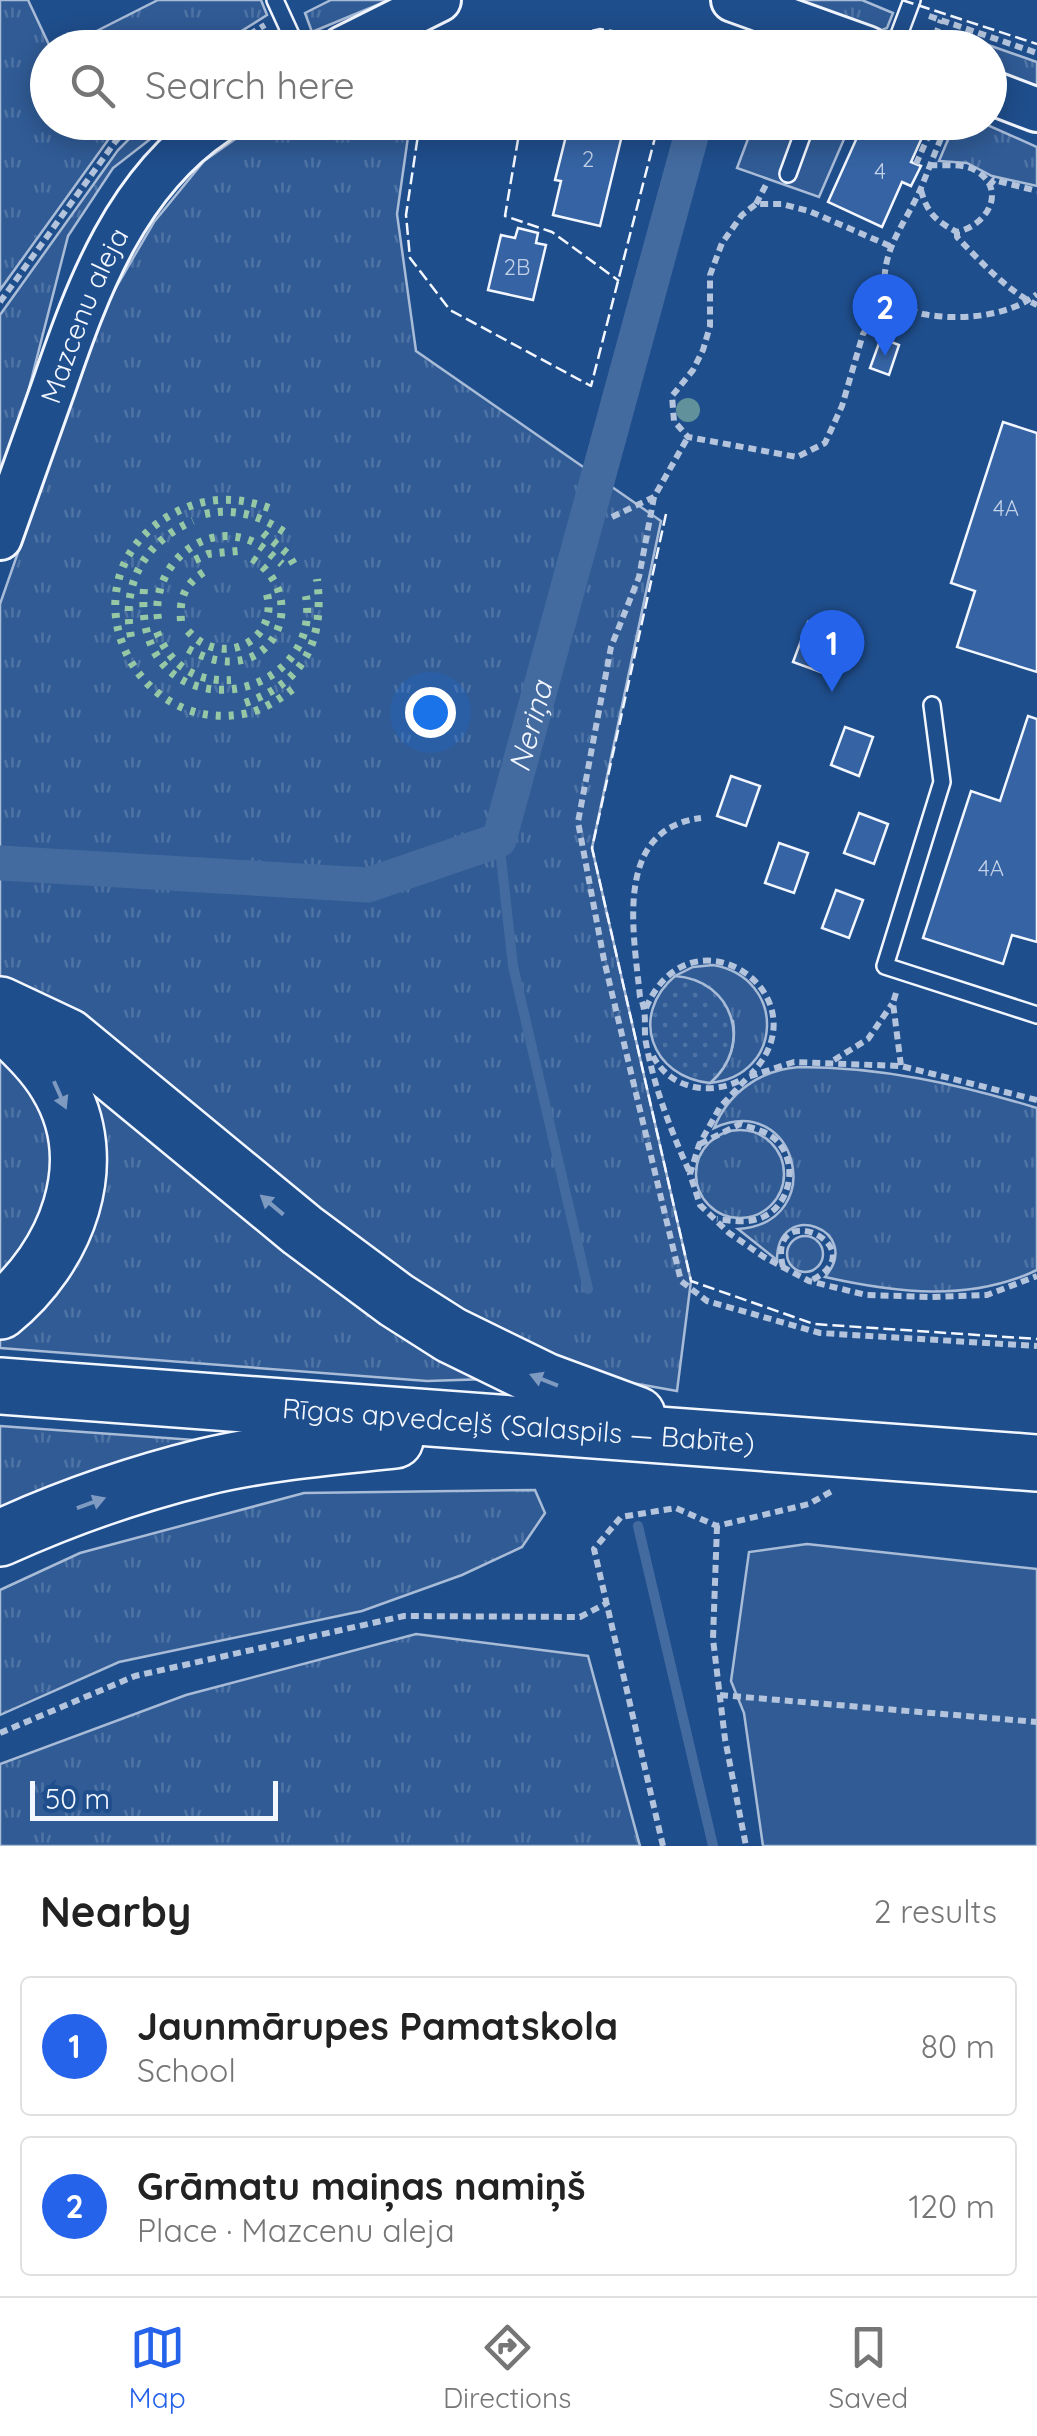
<!DOCTYPE html>
<meta charset="utf-8">
<style>
body{margin:0;font-family:Quicksand,sans-serif;background:#f6f6f6;color:#222}
.scale{position:absolute;left:30px;bottom:25px;width:248px;box-sizing:border-box;padding-left:10px;border:5px solid #f2f6ff;border-top:0;font-size:28px;line-height:35px;white-space:nowrap;color:#f2f6ff;-webkit-text-stroke:8px #1f4e8c;paint-order:stroke}
.you{position:absolute;left:430px;top:712px;width:35px;height:35px;margin:-25px;border:8px solid #fff;border-radius:50%;background:#1a73e8;box-shadow:0 0 0 15px #1a73e833}
.badge{display:grid;place-items:center;width:65px;height:65px;border-radius:50%;background:#2563eb;color:#fff;font-size:32px;font-weight:700}
.pin{position:absolute;translate:-50% -82px;filter:drop-shadow(0 2px 5px #0008)}
.pin::after{content:'';position:absolute;top:52px;width:35px;height:30px;background:inherit;clip-path:polygon(0 0,100% 0,50% 100%)}
.list{margin:0;padding:0;list-style:none}
h2{display:flex;justify-content:space-between;align-items:center;height:130px;margin:0;padding:0 40px;font-size:42px}
h2 small{font-size:32px;font-weight:400;color:#767676}
.list li{display:grid;grid-template-columns:65px 1fr auto;gap:30px;align-items:center;box-sizing:border-box;height:140px;margin:0 20px 20px;padding:0 20px;border:2px solid #e0e0e0;border-radius:10px}
.list b{display:block;font-size:38px;white-space:nowrap}
.list p{margin:0;font-size:32px;white-space:nowrap;color:#767676}
.list em{font-size:32px;font-style:normal;color:#767676}
.icon{flex:none;width:55px;height:55px;fill:none;stroke:currentColor;stroke-width:2;stroke-linecap:round;stroke-linejoin:round}
.map{position:relative;flex:none;width:1037px;height:1846px;overflow:hidden}
.search{position:absolute;background:#fff;box-shadow:0 5px 25px #0003;left:30px;right:30px;top:30px;height:110px;display:flex;align-items:center;gap:25px;box-sizing:border-box;padding:0 35px;border-radius:55px;color:#767676;font-size:38px}
.sheet{height:450px;background:#fff}
nav{display:flex;justify-content:space-around;align-items:center;box-sizing:border-box;height:140px;border-top:2px solid #e0e0e0;background:#fff;font-size:28px;color:#767676}
nav a{display:grid;justify-items:center;gap:5px}
nav .on{color:#2563eb}
.map>svg:first-child{display:block}
</style>
<div class="map">
<svg width="1037" height="1846" viewBox="0 0 1037 1846">
<defs>
<pattern id="grass-tufts" width="24" height="20" patternUnits="userSpaceOnUse" patternTransform="scale(2.5)"><rect width="24" height="20" fill="#305b95"/><path d="M3 7l-1-3M5 7V3M7 7l1-3M15 17l-1-3M17 17v-4M19 17l1-3" fill="none" stroke="#4e73a5"/></pattern>
<pattern id="park-dots" width="8" height="8" patternUnits="userSpaceOnUse" patternTransform="scale(2.5)"><rect width="8" height="8" fill="#305b95"/><path d="M2 2h.1M6 6h.1" fill="none" stroke="#4e73a5" stroke-width="1.8" stroke-linecap="round"/></pattern>
</defs>
<rect width="100%" height="100%" fill="#1f4e8c"/>
<g fill="url(#grass-tufts)" stroke="#a8bbd7" stroke-width="2.5">
<polygon points="0,0 28,0 50,47 48,48 48,122 115,123 116,129 0,290"/>
<polygon points="158,0 261,0 267,15 216,47 65,47"/>
<polygon points="331,0 389,0 312,32 305,13"/>
<polygon points="798,0 862,0 893,13 887,28 877,32"/>
<polygon points="951,32 1037,62 1037,94 990,77 990,48 946,48"/>
<polygon points="145,123 171,123 113,168 68,236 22,416 0,485 0,315 118,150"/>
<polygon points="258,123 410,123 397,214 416,351 661,521 592,848 691,1281 677,1391 587,1375 438,1305 61,1013 0,977 0,604 61,429 93,327 154,222 204,161"/>
<polygon points="955,123 983,123 1037,147 1037,186 992,176 967,163 939,161"/>
<path d="M713 965C787 978 784 1076 710 1083 729 1066 737 1046 733 1021L675 976 693 967Z"/>
<polygon points="0,1048 36,1082 57,1149 42,1232 0,1282"/>
<path d="M799 1067C882 1067 958 1084 1037 1108V1270C970 1302 896 1293 825 1277 865 1230 777 1197 777 1260L738 1229C830 1223 797 1090 714 1128 729 1092 760 1070 799 1067Z"/>
<polygon points="105,1092 487,1379 427,1381 0,1348 0,1336 91,1108"/>
<circle cx="740" cy="1174" r="44"/>
<circle cx="805" cy="1254" r="18"/>
<polygon points="0,1426 222,1442 0,1517"/>
<polygon points="535,1490 545,1513 522,1547 462,1575 362,1611 119,1662 0,1715 0,1590 80,1553 304,1493"/>
<polygon points="416,1634 588,1656 640,1846 0,1846 0,1764 186,1695"/>
</g>
<path fill="url(#park-dots)" stroke="#a8bbd7" stroke-width="2.5" d="M675 976C733 980 754 1045 710 1083 651 1077 629 1015 675 976Z"/>
<g fill="#305b95" stroke="#a8bbd7" stroke-width="2.5">
<polygon points="754,123 851,123 819,197 737,168"/>
<polygon points="807,1544 1037,1569 1037,1846 763,1846 744,1713 731,1681 749,1552"/>
</g>
<g fill="none" stroke-linecap="round" stroke-linejoin="round">
<g stroke="#446ba0" stroke-width="10">
<polyline points="499,840 513,966 588,1289"/>
<polyline points="638,1526 713,1846"/>
</g>
<path stroke="#446ba0" stroke-width="35" id="s1" d="M0 863 368 885 499 840 695 122"/>
</g>
<g fill="#3563a3" stroke="#f2f6ff" stroke-width="2.5">
<polygon points="575,122 612,122 624,127 600,226 553,215 561,181 555,180 566,136 571,137"/>
<polygon points="864,122 929,122 911,162 921,166 911,186 902,182 882,227 828,202"/>
<polygon points="518,228 538,233 536,243 546,245 533,300 488,290 501,235 515,238"/>
<polygon points="881,338 899,345 889,375 870,368"/>
<polygon points="1003,422 1037,433 1037,672 957,647 975,591 951,583"/>
<polygon points="808,622 837,632 823,673 793,662"/>
<polygon points="1028,716 1037,719 1037,942 1012,935 1003,964 923,938 971,791 1000,801"/>
<polygon points="845,727 873,737 859,776 831,765"/>
<polygon points="731,776 760,786 746,826 717,816"/>
<polygon points="859,813 888,824 874,864 844,853"/>
<polygon points="779,843 808,853 794,893 765,883"/>
<polygon points="836,890 863,900 849,938 822,928"/>
</g>
<g fill="none" stroke-linecap="round" stroke-linejoin="round">
<defs>
<g id="lane">
<polyline points="275,0 297,48"/>
<polyline points="894,48 912,0"/>
<polyline points="788,174 807,122"/>
<polyline points="932,705 942,782 885,966 1037,1015"/>
</g>
<g id="secondary">
<polyline points="733,0 867,48"/>
<polyline points="343,48 439,0"/>
<polyline points="990,92 1037,110"/>
<path id="s2" d="M0 538C18 488 36 437 54 386 88 287 126 183 217 122"/>
</g>
<g id="highway">
<polyline points="0,1005 68,1037 302,1230 396,1300 451,1335 545,1381 637,1415"/>
<path d="M0 1020C20 1040 42 1059 57 1084 105 1162 66 1258 0 1311"/>
<path id="s3" d="M0 1386 1037 1463"/>
<path d="M0 1538C64 1509 135 1484 204 1467 266 1452 332 1447 395 1440"/>
</g>
</defs>
<use href="#lane" stroke="#f2f6ff" stroke-width="20"/>
<use href="#secondary" stroke="#f2f6ff" stroke-width="48"/>
<use href="#highway" stroke="#f2f6ff" stroke-width="60"/>
<g stroke="#b3c4dc" stroke-width="6" stroke-dasharray="8 5" stroke-linecap="butt">
<polyline points="929,16 1037,53"/>
<polyline points="227,48 265,25"/>
<polyline points="931,48 941,20"/>
<polyline points="916,164 932,128 943,133"/>
<polyline points="989,186 994,180 1037,191"/>
<path d="M921 190C927 213 936 221 957 232 988 225 1008 189 975 170 962 163 944 166 929 165"/>
<polyline points="756,204 768,181"/>
<path d="M957 232V237C981 262 1006 290 1037 305"/>
<path d="M890 246 809 211 782 204H756L742 215 722 243 710 275V326L703 350 693 370 672 396 674 421 688 437 797 457 825 443 842 406 863 334 886 298C878 252 904 227 921 188 930 166 938 144 948 122"/>
<path d="M886 298C898 303 910 311 923 314 958 321 1008 317 1037 294"/>
<polyline points="0,302 115,142 133,122"/>
<polyline points="654,497 639,577 611,647 578,822 604,960 681,1281 707,1301 820,1333 1037,1346"/>
<polyline points="612,517 654,497 688,437"/>
<polyline points="896,993 893,1003 901,1066"/>
<path d="M646 1008C691 902 827 996 751 1074"/>
<path d="M653 1056C670 1089 709 1096 741 1080"/>
<polyline points="834,1060 868,1039 892,1004"/>
<polyline points="1037,1100 901,1066 794,1062 748,1077 720,1107 699,1145 690,1174 700,1205 729,1233 764,1257 809,1281 866,1295 931,1297 987,1295 1037,1276"/>
<path d="M700 1144 740 1124C755 1129 772 1132 781 1146 797 1168 789 1204 765 1216 751 1224 732 1221 717 1219"/>
<path d="M689 1171C671 1131 654 1087 646 1043 643 1027 648 1013 640 997 634 934 612 829 701 818"/>
<path d="M783 1267C765 1194 880 1248 810 1281"/>
<polyline points="717,1526 713,1639 725,1739 746,1846"/>
<polyline points="720,1695 1037,1722"/>
<polyline points="0,1733 135,1676 404,1616 580,1617 607,1603"/>
<polyline points="663,1846 594,1549 621,1517 676,1508 717,1526 809,1504 832,1491"/>
</g>
<use href="#lane" stroke="#1f4e8c" stroke-width="15"/>
<use href="#secondary" stroke="#1f4e8c" stroke-width="42"/>
<use href="#highway" stroke="#1f4e8c" stroke-width="55"/>
<g stroke="#97c8a6" stroke-width="8" stroke-dasharray="5 8" stroke-linecap="butt">
<path d="M269 508C233 495 201 497 167 517 63 581 130 734 243 714 263 711 281 698 297 686"/>
<path d="M205 514C237 507 264 517 290 536"/>
<polyline points="263,533 288,554 296,568"/>
<polyline points="195,560 208,554 238,551"/>
<path d="M144 589C131 736 324 708 306 596"/>
<path d="M158 619C151 573 194 526 242 538 258 541 270 554 282 564"/>
<path d="M181 621C179 598 185 584 204 572"/>
<path d="M188 631C223 671 284 638 265 588"/>
<path d="M157 632C171 666 195 682 231 680"/>
<path d="M131 637C121 584 144 542 193 521"/>
<path d="M188 649C271 696 315 597 251 558"/>
<path d="M245 703C304 683 325 640 317 579"/>
</g>
<g stroke="#f2f6ff" stroke-width="2.5" stroke-dasharray="12 5" stroke-linecap="butt">
<polyline points="902,0 1037,44"/>
<polyline points="509,48 600,29 679,42 677,48"/>
<polyline points="420,122 406,215 410,258 450,310 591,386 659,122"/>
<polyline points="521,122 505,216 552,232 619,281"/>
<polyline points="666,514 592,848 691,1281 814,1324 1037,1339"/>
</g>
</g>
<circle fill="#61919a" cx="688" cy="410" r="12"/>
<defs><path id="oneway-solid" d="M-6-.8H1V-3.2L6.5 0L1 3.2V.8H-6Z" transform="scale(2.5)"/></defs>
<g fill="#7e9ac0">
<use href="#oneway-solid" transform="translate(60 1095) rotate(66)"/>
<use href="#oneway-solid" transform="translate(272 1205) rotate(-140)"/>
<use href="#oneway-solid" transform="translate(544 1380) rotate(-158)"/>
<use href="#oneway-solid" transform="translate(91 1503) rotate(-20)"/>
</g>
<g text-anchor="middle" dominant-baseline="central" stroke-width="8" stroke-linejoin="round" paint-order="stroke">
<g font-size="22" fill="#c3d1e8">
<text x="588" y="159">2</text>
<text x="880" y="171">4</text>
<text x="517" y="267">2B</text>
<text x="1006" y="508">4A</text>
<text x="991" y="868">4A</text>
</g>
<g font-size="28" fill="#f2f6ff" stroke="#1f4e8c">
<text stroke="none"><textPath href="#s2" startOffset="238">Mazcenu aleja</textPath></text>
<text stroke="none"><textPath href="#s3" startOffset="520">Rīgas apvedceļš (Salaspils — Babīte)</textPath></text>
</g>
<g font-size="30" font-style="italic" fill="#f2f6ff" stroke="#1f4e8c">
<text stroke="none"><textPath href="#s1" startOffset="625">Neriņa</textPath></text>
</g>
</g>
</svg>
<div class="scale">50 m</div>
<div class="you"></div>
<div class="pin badge" style="left:832px;top:692px">1</div>
<div class="pin badge" style="left:885px;top:356px">2</div>
<div class="search"><svg class="icon" aria-label="search" viewBox="0 0 24 24"><circle cx="10" cy="10" r="6"/><path d="M15 15l6 6"/></svg>Search here</div>
</div>
<section class="sheet">
<h2>Nearby<small>2 results</small></h2>
<ul class="list">
<li><span class="badge">1</span><div><b>Jaunmārupes Pamatskola</b><p>School</p></div><em>80 m</em></li>
<li><span class="badge">2</span><div><b>Grāmatu maiņas namiņš</b><p>Place · Mazcenu aleja</p></div><em>120 m</em></li>
</ul>
</section>
<nav>
<a class="on"><svg class="icon" aria-label="map" viewBox="0 0 24 24"><path d="M3 6l6-2 6 2 6-2v14l-6 2-6-2-6 2zM9 4v14M15 6v14"/></svg>Map</a>
<a><svg class="icon" aria-label="directions" viewBox="0 0 24 24"><path d="M12 3l9 9-9 9-9-9zM9 14v-3h6M13 9l2 2-2 2"/></svg>Directions</a>
<a><svg class="icon" aria-label="saved" viewBox="0 0 24 24"><path d="M7 4h10v16l-5-4-5 4z"/></svg>Saved</a>
</nav>
